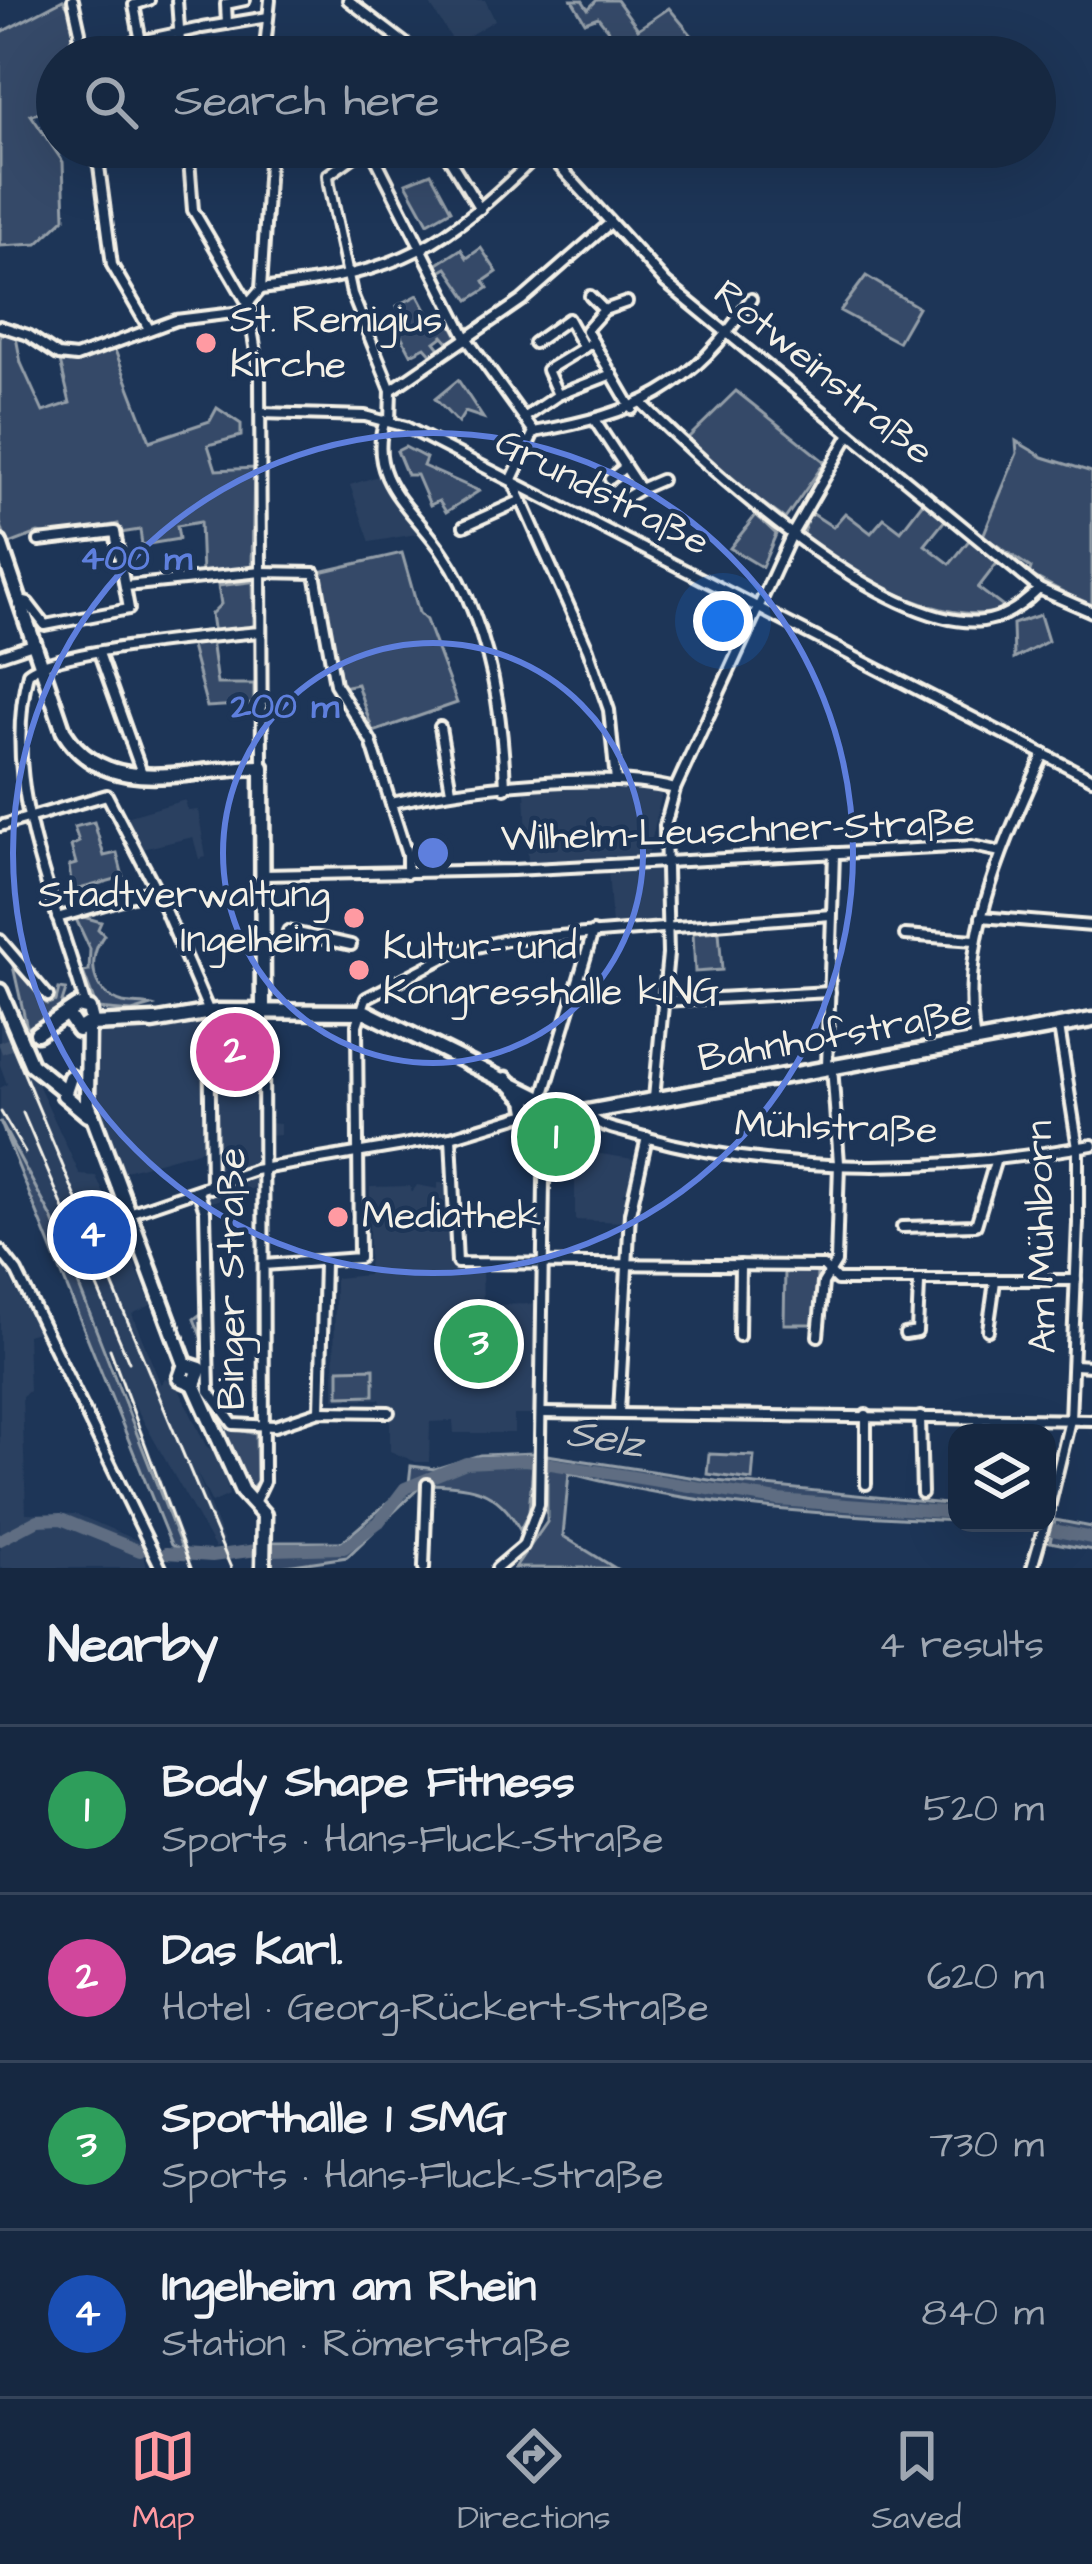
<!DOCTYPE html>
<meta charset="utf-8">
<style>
body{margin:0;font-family:"Architects Daughter",sans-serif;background:#1f3048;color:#f1f3f6}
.controls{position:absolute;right:36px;bottom:36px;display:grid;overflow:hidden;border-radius:24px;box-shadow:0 12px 48px #0002}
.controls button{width:108px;height:108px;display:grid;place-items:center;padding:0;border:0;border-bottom:3px solid #35445a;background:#162841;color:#f1f3f6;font:60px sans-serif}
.you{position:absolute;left:723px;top:621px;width:42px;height:42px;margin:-30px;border:9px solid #fff;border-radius:50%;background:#1a73e8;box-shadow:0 0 0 18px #1a73e833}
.badge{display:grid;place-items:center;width:78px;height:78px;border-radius:50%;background:#ff9aa2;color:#fff;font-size:39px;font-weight:700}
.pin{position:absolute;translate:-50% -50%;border:6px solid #fff;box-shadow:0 3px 12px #0006}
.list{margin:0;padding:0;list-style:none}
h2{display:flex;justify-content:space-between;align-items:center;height:156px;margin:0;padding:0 48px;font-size:51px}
h2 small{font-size:39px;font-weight:400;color:#9ea6b1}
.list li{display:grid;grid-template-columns:78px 1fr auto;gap:36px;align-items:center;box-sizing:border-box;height:168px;padding:0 48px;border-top:3px solid #35445a}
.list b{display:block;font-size:45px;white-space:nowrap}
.list p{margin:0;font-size:39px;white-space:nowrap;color:#9ea6b1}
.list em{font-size:39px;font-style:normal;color:#9ea6b1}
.icon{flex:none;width:66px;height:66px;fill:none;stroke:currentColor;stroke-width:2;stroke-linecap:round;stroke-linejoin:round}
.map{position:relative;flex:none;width:1092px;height:1568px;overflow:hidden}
.search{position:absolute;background:#162841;box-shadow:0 12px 48px #0002;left:36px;right:36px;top:36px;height:132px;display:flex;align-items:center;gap:30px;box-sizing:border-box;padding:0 42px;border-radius:66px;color:#9ea6b1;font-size:45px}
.sheet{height:828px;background:#162841}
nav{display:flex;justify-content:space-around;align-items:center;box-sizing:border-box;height:168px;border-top:3px solid #35445a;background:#162841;font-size:33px;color:#9ea6b1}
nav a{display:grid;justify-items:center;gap:6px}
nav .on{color:#ff9aa2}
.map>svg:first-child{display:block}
</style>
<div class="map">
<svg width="1092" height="1568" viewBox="0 0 1092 1568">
<rect width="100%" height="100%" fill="#1d3557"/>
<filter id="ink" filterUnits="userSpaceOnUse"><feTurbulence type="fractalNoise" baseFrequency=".00833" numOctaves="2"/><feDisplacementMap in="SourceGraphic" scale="24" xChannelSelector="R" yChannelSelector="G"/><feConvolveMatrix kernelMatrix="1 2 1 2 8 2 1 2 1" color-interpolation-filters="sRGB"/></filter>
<g filter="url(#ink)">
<g fill="#2a4060">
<polygon points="427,0 485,0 495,20 455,44"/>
<polygon points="378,476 422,533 370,542 350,485"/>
<polygon points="629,785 662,792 648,857 528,863 525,791"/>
<polygon points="185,800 188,811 198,810 206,857 199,859 193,837 138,850 123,818"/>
<polygon points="658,867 659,920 612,926 608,870"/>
<polygon points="0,1002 80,1175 96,1176 130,1252 151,1305 132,1314 161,1385 165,1378 177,1385 206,1446 220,1456 229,1495 212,1503 196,1471 225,1544 215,1548 131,1399 187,1549 183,1553 120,1380 0,1121 0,1088 7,1084 0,1065"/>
<polygon points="205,1020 213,1020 214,1069 269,1067 270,1123 280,1124 280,1135 268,1136 270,1189 257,1187 209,1203 205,1149 122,1172 93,1099 93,1040 98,1034 204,1025"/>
<polygon points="575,1150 633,1159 628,1189 622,1194 627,1196 624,1222 575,1220"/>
<polygon points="438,1183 448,1183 450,1267 482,1267 483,1305 537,1304 535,1415 514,1415 514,1433 454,1433 453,1421 430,1422 429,1462 416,1462 390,1451 390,1407 383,1408 380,1399 334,1399 335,1278 368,1275 370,1187 410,1186 412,1192 417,1185 438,1189"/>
<polygon points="0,1258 37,1332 27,1335 29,1391 22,1396 26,1513 76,1514 141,1542 147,1568 0,1568"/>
</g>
<g fill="#354a67" stroke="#949ea8" stroke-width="3">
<polygon points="63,0 80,23 69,57 57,57 57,108 31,115 63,162 65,218 37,244 0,246 0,33"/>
<polygon points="572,0 582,0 588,9 597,0 617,0 638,29 669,8 704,50 629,57 598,17 585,22"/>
<polygon points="431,173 451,210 428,223 406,183"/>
<polygon points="481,248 497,272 484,281 488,288 469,300 447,268 440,272 436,265 461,249 467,258"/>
<polygon points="866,276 918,307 898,342 840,311"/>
<polygon points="418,295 434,325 448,318 459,338 449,343 443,336 435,342 442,351 433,356 425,347 411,354 397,328 405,323 397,306"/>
<polygon points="15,332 21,363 43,412 70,403 59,357 74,360 115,350 150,441 210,421 217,408 241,424 241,436 208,445 216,470 254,468 252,567 202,574 200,522 177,526 179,539 142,545 140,530 120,533 118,524 53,536 38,533 7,545 0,522 0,333"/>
<polygon points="458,380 483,418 465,412 458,423 435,399"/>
<polygon points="736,391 825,462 785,519 731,480 687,439"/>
<polygon points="1016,441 1043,457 1092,472 1092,607 1029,574 1031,568 983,536 1017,453"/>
<polygon points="405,447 426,458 423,466 479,491 446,512 439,501 430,505 417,475 407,475 397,451"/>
<path d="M924 501 946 519 925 545 950 564 970 539 998 562 978 588 1006 609C950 630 845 574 802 536L810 512 833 527 845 513 871 533 884 518 901 531Z"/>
<polygon points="756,515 776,534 762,567 730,548"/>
<polygon points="402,553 419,613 426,620 457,703 373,732 357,684 342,687 320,572"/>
<polygon points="250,577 253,579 254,627 214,635 211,614 221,604 218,586 250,582"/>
<polygon points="1040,615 1048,641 1014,659 1013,624"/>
<polygon points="211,640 217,684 254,684 254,704 207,707 190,643"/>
<polygon points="94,822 104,856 117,853 123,877 72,891 69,866 76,864 71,846 79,842 74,827"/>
<path d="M80 916 101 922 98 929 104 935C86 959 91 994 123 1003 133 1005 145 1004 152 1006L132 1012 97 1009 83 972 89 971 90 949 76 919Z"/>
<polygon points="719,931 722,970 695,972 693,933"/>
<polygon points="13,966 47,1004 56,1001 59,989 66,990 59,1012 27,1028"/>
<polygon points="0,1121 53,1220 183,1551 171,1545"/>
<polygon points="785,1270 817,1270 816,1324 784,1324"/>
<polygon points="202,1313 206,1397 230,1428 256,1434 257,1482 250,1489 203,1390 202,1339 194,1319"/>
<polygon points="374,1368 374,1395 339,1396 339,1369"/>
<path d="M534 1453 529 1512 520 1530C497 1486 468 1485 423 1484L347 1557 273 1568 271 1542H342L409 1484 411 1466 435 1469 480 1455Z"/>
<polygon points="709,1454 754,1456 752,1480 707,1474"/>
<path d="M547 1455 716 1481 957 1505V1521C829 1515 693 1507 569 1473L563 1536 615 1568H515L547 1522Z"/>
<polygon points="1055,1520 1092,1527 1092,1550 1050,1542"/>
</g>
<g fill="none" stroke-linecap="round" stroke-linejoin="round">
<g stroke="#5e6d82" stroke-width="12">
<polyline points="1020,1523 1036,1526"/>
<polyline points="1048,1529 1092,1538"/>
<polyline points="0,1540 38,1520 61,1519 140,1551"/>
<polyline points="271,1550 344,1548 379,1522 405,1488 466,1463 526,1460 778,1500 957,1513"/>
<polyline points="166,1553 212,1556 257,1550"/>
</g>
<polyline stroke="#3d516d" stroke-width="12" stroke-dasharray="12 6" stroke-linecap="butt" points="0,1048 30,1036"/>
<defs>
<g id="street">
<polyline points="177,0 181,57"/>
<polyline points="348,0 423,57"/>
<polyline points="227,24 226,4 245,0"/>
<polyline points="202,28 268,17"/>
<polyline points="141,42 134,5 149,0"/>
<polyline points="73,55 197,29"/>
<polyline points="73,56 80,32 73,0"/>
<polyline points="264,57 270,0"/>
<polyline points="90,147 99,166 112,265 148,327"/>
<polyline points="188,147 193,210 248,304 260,377 262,767"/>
<polyline points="367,147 328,175 329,185 352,294 391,390"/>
<polyline points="370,147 467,339 534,432 512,479 588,649 609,710 616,781"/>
<polyline points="442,147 480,209"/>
<polyline points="542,147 666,283 1039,589 1092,612"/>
<path d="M261 289C407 271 439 250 544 149"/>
<polyline points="590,296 604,310 586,330 632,409"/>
<polyline points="248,304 261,289 270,147"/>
<polyline points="604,310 627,302"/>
<polyline points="0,326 28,335 58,355 76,357 176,320 250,311"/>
<polyline points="593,342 547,370 558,395 612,374"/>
<polyline points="534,343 568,319 584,348"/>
<path d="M644 405C709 470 887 632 983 621 1005 618 1024 604 1039 589"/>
<polyline points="261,413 365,416 406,427 1092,779"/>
<polyline points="524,418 558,395"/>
<path d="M385 420C365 482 415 509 445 556 457 573 467 595 474 614 496 671 503 729 505 788"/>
<polyline points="390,421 391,390 522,300 609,224"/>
<polyline points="595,421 640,489 661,480"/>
<path d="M534 432C638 413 691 390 751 299"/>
<polyline points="610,479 625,467"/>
<polyline points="625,498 640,489"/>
<polyline points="464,526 520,501"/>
<polyline points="126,586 261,572 315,573 335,684 371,741 407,855 407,873"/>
<polyline points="20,601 28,603 45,625 129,609 115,532 39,541"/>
<polyline points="99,653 143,776"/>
<polyline points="0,655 33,644"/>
<polyline points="440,727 451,790"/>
<path d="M391 803C464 787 604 770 675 789"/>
<polyline points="0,826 107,795 156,889 209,1012 211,1188"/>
<polyline points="262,875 513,870 972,846 1001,852"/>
<polyline points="981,917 1092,926"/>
<polyline points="57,918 156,889"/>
<polyline points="288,931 351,945"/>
<polyline points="905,935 975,940"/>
<polyline points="0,940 48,996"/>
<polyline points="662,1001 830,992"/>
<path d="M86 1007C55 898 0 788 28 673 53 650 218 636 260 632"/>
<path d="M975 1043C958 939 1003 846 1044 754"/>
<polyline points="827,1067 834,853"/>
<polyline points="209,1071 263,1070"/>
<polyline points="543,1097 593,932"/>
<polyline points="654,1098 668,954 665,826 675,789 792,534 850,434"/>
<path d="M589 1113C597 1128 621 1130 637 1135 783 1177 944 1172 1092 1145"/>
<polyline points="451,1137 457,1263 823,1266 837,1280 1076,1280"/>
<polyline points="199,1192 205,1211 209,1391 233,1424 275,1426 320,1411 389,1412"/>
<polyline points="129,1213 255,1170 451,1137 527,1114"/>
<polyline points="902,1227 976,1225 995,1162"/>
<polyline points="0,1250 17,1272 161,1568"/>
<polyline points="264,1265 359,1258 357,1025 366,998 455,952 507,940 831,915"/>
<polyline points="988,1330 995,1281"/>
<polyline points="905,1334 917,1332 919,1283"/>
<polyline points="739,1336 740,1265"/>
<polyline points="818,1336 823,1283 836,1262 839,1163 832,1066"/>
<polyline points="1074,1365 1092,1366"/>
<polyline points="320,1411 324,1264"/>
<polyline points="619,1412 630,1213 647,1137"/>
<polyline points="542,1413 1092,1420"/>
<polyline points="920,1417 922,1493"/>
<polyline points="979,1433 979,1420"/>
<polyline points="866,1484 866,1415"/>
<polyline points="254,1503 264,1482 263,1011"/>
<polyline points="1047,1516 1070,1420 1078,1223 1078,1148 1059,1027"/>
<polyline points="424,1568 427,1484"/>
<polyline points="497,1568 523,1546 539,1504 545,1119"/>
<polyline points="1032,1568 1045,1523"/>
</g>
<g id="secondary">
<path d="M0 543 64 732C107 802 194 767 262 767L263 1011"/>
<polyline points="0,991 31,1064 62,1089"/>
<polyline points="152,1022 217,1011 366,1012 553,1105 570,1107"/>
<polyline points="91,1024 155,1021"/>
<polyline points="88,1027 87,1101 185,1364"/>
<polyline points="37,1033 77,1006 89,1009 92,1021 78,1030 68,1015"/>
<polyline points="70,1077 64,1095 88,1115"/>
<polyline points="506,1079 526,1100 529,1117 538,1121 1092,1020"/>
<polyline points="185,1364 200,1369 194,1384"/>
<polyline points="185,1364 180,1378 194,1384"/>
<polyline points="194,1384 242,1491 264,1515 263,1568"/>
</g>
</defs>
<use href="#street" stroke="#f4f1e8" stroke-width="16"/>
<use href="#secondary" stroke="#f4f1e8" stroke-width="21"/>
<use href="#street" stroke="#1d3557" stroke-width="8"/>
<use href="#secondary" stroke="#1d3557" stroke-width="12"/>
<g stroke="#f4f1e8" stroke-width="3">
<polyline points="0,1016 231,1568"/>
<polyline points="1,1112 25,1153"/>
<polyline points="23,1113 129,1362"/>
<polyline points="110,1349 191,1568"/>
</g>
</g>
</g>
<g fill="none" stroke="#5e7fdd" stroke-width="6">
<circle cx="433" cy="853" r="210"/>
<circle cx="433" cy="853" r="420"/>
</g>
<g fill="#ff9aa2" stroke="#1d3557" stroke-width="4.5">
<circle cx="206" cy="343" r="12"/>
<circle cx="354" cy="918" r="12"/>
<circle cx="359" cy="970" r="12"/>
<circle cx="338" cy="1217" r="12"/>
</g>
<g text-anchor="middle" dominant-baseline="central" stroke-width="9" stroke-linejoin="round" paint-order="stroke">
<g font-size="39" fill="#f4f1e8" stroke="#1d3557" text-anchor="start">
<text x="230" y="321">St. Remigius<tspan x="230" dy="45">Kirche</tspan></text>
<text x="330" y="896" text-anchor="end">Stadtverwaltung<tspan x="330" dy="45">Ingelheim</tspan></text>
<text x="383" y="948">Kultur- und<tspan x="383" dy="45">Kongresshalle kING</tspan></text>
<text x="362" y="1217">Mediathek</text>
</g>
<g font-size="39" fill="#f4f1e8" stroke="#1d3557">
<text transform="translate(823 373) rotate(39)">Rotweinstraße</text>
<text transform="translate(602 493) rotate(27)">Grundstraße</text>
<text transform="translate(738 831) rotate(-2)">Wilhelm-Leuschner-Straße</text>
<text transform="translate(835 1036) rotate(-10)">Bahnhofstraße</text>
<text transform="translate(836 1128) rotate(2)">Mühlstraße</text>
<text transform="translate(1042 1237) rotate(-91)">Am Mühlborn</text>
<text transform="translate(233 1279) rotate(-90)">Binger Straße</text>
</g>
<g font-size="42" font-style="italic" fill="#c0c3c4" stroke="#1d3557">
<text transform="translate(605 1439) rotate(9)">Selz</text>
</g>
</g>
<circle cx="433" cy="853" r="18" fill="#5e7fdd" stroke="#1d3557" stroke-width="6"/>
<g font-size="36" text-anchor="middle" font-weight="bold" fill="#5e7fdd" stroke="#1d3557" stroke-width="9" stroke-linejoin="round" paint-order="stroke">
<text x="136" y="569">400 m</text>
<text x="285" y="717">200 m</text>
</g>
</svg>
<div class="controls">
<button><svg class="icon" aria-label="layers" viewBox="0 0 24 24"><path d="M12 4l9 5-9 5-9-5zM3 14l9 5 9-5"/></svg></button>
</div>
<div class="you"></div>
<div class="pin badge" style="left:556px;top:1137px;background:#2e9e5b">1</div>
<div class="pin badge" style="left:235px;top:1052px;background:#d1479c">2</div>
<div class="pin badge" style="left:479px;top:1344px;background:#2e9e5b">3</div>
<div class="pin badge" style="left:92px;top:1235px;background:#1a4fb4">4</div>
<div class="search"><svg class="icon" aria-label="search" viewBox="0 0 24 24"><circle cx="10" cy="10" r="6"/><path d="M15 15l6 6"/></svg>Search here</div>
</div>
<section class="sheet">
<h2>Nearby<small>4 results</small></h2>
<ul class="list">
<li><span class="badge" style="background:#2e9e5b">1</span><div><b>Body Shape Fitness</b><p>Sports · Hans-Fluck-Straße</p></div><em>520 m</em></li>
<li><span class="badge" style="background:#d1479c">2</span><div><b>Das Karl.</b><p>Hotel · Georg-Rückert-Straße</p></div><em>620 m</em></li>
<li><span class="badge" style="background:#2e9e5b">3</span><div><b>Sporthalle 1 SMG</b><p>Sports · Hans-Fluck-Straße</p></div><em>730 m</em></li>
<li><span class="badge" style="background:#1a4fb4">4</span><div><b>Ingelheim am Rhein</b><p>Station · Römerstraße</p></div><em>840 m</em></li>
</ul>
</section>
<nav>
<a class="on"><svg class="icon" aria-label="map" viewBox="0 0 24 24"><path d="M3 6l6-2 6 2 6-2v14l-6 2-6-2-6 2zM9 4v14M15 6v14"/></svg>Map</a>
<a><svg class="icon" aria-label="directions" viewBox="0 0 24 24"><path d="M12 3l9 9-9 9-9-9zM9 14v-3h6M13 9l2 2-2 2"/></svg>Directions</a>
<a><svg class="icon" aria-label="saved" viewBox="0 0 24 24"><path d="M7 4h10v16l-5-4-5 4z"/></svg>Saved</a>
</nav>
